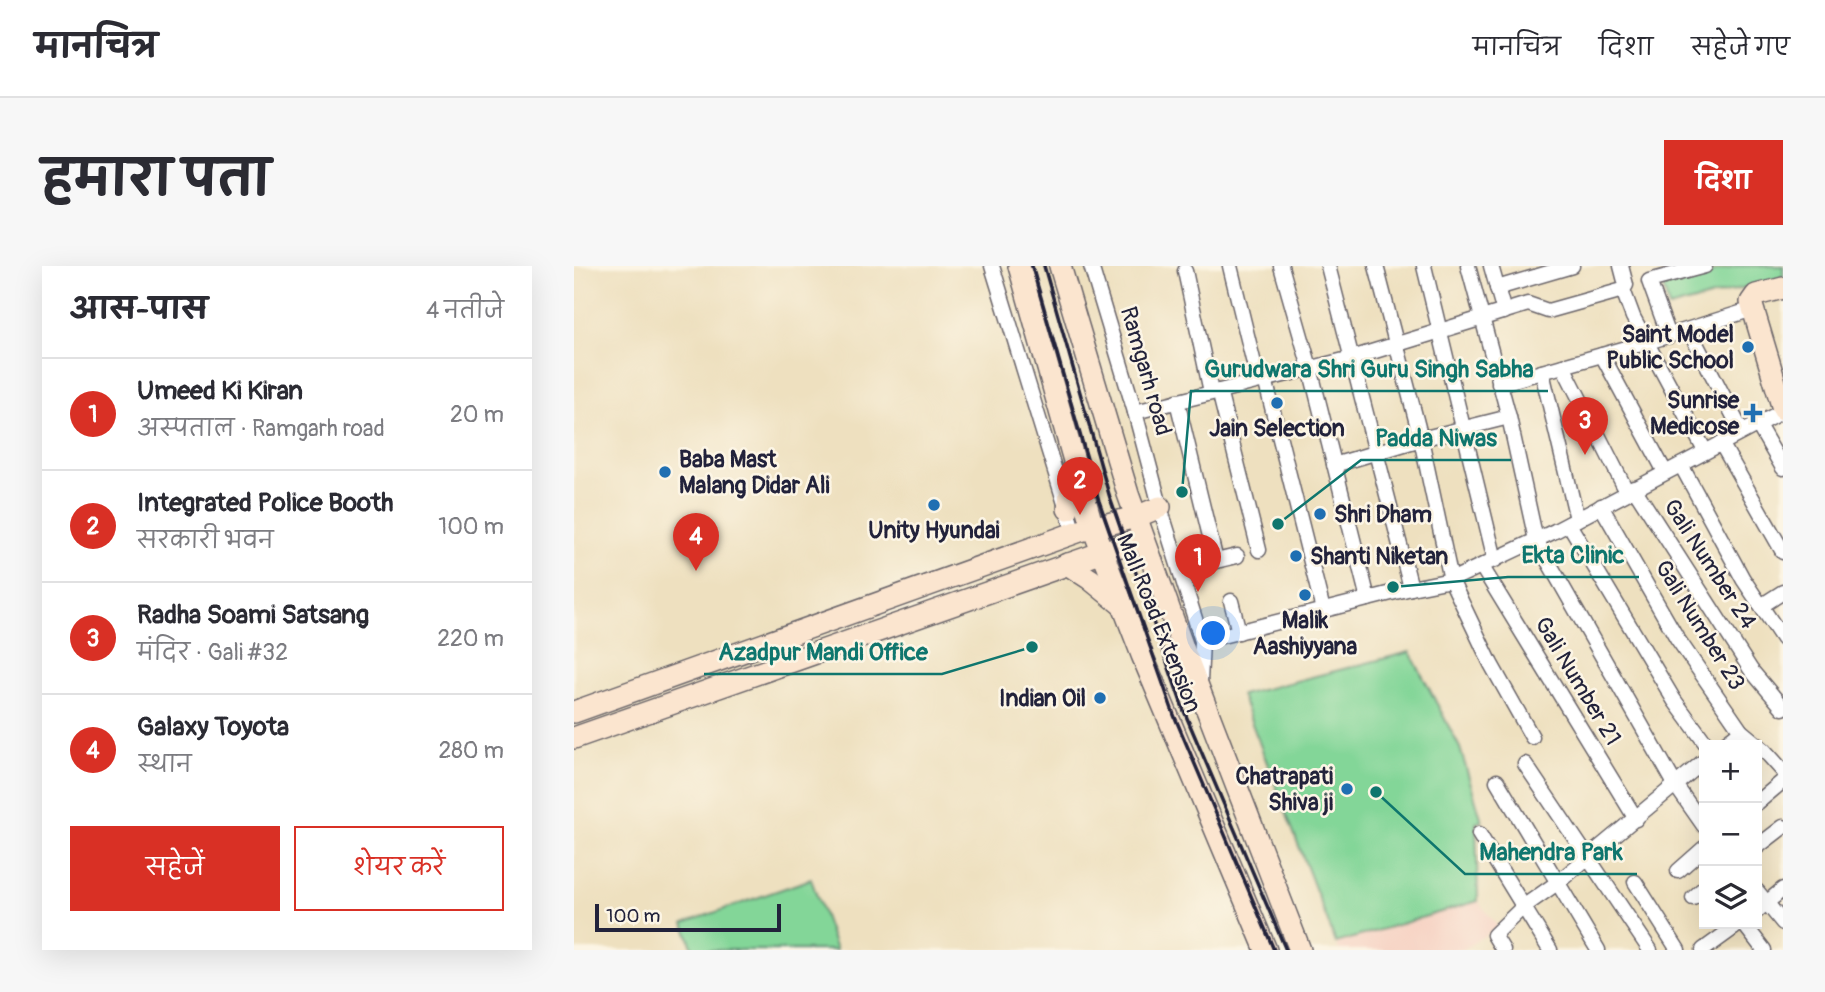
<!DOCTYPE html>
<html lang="hi">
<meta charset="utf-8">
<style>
body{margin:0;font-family:Pangolin,"Playpen Sans Deva",sans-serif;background:#f7f7f7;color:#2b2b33}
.controls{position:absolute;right:21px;bottom:21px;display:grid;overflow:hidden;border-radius:0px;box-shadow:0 7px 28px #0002}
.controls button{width:63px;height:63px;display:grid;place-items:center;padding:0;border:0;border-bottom:2px solid #e1e1e2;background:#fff;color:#2b2b33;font:35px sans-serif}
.scale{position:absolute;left:21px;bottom:18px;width:186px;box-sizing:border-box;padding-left:7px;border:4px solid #22223b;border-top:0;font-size:19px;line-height:24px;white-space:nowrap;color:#22223b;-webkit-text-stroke:5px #fcf5e5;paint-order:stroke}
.you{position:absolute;left:640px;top:368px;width:24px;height:24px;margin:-18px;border:5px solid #fff;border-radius:50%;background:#1a73e8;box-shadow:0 0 0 10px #1a73e833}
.badge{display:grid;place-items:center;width:46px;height:46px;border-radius:50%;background:#d93025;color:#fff;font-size:23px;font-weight:700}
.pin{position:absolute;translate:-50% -58px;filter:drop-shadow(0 2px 4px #0008)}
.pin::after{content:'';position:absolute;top:37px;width:24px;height:21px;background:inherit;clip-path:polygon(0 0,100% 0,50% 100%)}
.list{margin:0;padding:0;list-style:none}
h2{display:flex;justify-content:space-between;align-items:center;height:91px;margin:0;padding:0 28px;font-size:30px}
h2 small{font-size:23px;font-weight:400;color:#7c7c81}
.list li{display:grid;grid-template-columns:46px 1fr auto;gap:21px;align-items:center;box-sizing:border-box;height:112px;padding:0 28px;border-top:2px solid #e1e1e2}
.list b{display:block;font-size:26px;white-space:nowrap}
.list p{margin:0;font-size:23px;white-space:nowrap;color:#7c7c81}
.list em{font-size:23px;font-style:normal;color:#7c7c81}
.actions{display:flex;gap:14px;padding:21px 28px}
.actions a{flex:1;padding:16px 0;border:2px solid #d93025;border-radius:0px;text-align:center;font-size:24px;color:#d93025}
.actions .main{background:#d93025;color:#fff}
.icon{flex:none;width:38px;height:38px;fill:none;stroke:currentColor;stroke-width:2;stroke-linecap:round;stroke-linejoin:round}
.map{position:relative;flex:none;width:1209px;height:684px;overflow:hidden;border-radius:0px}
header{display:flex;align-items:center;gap:42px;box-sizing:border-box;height:98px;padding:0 35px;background:#fff;border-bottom:2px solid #e1e1e2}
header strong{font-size:33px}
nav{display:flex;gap:38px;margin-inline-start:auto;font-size:24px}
.intro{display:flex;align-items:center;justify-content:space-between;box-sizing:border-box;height:168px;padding:0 42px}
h1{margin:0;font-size:49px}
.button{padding:18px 32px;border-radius:0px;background:#d93025;color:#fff;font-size:24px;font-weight:700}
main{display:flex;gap:42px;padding:0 42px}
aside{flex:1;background:#fff;border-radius:0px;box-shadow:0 7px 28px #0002}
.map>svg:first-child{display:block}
</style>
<header>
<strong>मानचित्र</strong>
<nav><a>मानचित्र</a><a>दिशा</a><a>सहेजे गए</a></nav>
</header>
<div class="intro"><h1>हमारा पता</h1><a class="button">दिशा</a></div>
<main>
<aside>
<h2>आस-पास<small>4 नतीजे</small></h2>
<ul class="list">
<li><span class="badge">1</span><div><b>Umeed Ki Kiran</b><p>अस्पताल · Ramgarh road</p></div><em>20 m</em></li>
<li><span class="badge">2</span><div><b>Integrated Police Booth</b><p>सरकारी भवन</p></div><em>100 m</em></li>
<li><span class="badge">3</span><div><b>Radha Soami Satsang</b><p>मंदिर · Gali #32</p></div><em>220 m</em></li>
<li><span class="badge">4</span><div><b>Galaxy Toyota</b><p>स्थान</p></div><em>280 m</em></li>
</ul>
<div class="actions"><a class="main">सहेजें</a><a>शेयर करें</a></div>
</aside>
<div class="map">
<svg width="1209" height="684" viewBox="0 0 1209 684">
<rect width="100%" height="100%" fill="#fcf5e5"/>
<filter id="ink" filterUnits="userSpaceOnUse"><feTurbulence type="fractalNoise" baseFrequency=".0143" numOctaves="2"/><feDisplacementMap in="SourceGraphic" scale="14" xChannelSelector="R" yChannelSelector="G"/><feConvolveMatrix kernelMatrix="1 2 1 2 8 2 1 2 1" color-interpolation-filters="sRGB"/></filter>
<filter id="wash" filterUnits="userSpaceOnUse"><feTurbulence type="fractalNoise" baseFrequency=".00686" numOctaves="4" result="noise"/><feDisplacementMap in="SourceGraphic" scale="28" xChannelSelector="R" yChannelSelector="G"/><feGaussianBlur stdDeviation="1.57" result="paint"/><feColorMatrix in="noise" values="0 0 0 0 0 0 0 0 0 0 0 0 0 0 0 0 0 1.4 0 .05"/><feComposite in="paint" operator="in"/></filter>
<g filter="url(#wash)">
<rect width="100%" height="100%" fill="#eee0bf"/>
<polygon fill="#f6d2c3" points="904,635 924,661 888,684 765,684 762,677"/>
<g fill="#83d698" stroke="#527c6a" stroke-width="2">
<polygon points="1161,0 1209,0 1209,11 1095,42 1089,20"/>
<polygon points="836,386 886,482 908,555 902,557 904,635 762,677 667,429"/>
<polygon points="237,613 262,684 119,684 110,657"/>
</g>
</g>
<g filter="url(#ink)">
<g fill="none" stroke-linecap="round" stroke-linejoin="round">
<defs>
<g id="street">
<polyline points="418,0 500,267"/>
<polyline points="517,0 561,146 589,251 628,375 626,416"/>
<polyline points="656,0 684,114"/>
<polyline points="707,0 736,102 794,333"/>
<polyline points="754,0 837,322"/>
<polyline points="802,0 847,173 877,314 917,398 958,471"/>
<polyline points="850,0 921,294"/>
<polyline points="894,0 935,151 962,274 1102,520 1130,560"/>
<polyline points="917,0 930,46"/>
<polyline points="1047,0 1052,19 1049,24 1059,51 1131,185"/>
<polyline points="611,5 637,126"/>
<polyline points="923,22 998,0"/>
<polyline points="1115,64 1168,166"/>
<polyline points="1095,70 1075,15 1131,0"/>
<polyline points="1028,89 1091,206"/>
<polyline points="989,100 1053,226"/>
<polyline points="968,106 1003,253"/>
<polyline points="691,113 749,344"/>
<polyline points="925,118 1074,76 1179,43"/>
<polyline points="645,125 685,284"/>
<polyline points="603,135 642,295 663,290"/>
<polyline points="561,146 778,92 954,38 974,45 1049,24"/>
<polyline points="1184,159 1209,202"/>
<polyline points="1147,177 1209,286"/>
<polyline points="760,199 847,173 935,151"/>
<polyline points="1107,199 1169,313 1209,373"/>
<polyline points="1060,222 1177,404 1209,442"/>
<polyline points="1027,240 1103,372 1167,465 1190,484 1209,505"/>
<polyline points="995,258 1100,434 1133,479"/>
<polyline points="908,301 1062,553"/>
<polyline points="657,335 665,366"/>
<polyline points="1187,340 1209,326"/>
<polyline points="628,375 837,322 877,314 981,265 1209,145"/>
<polyline points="1149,479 1167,465"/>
<polyline points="951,498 1076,684"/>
<polyline points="923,515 1024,684"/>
<polyline points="1183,537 1209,515"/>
<polyline points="905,568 976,684"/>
<polyline points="1183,581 1209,561"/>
<polyline points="1104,605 1130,582"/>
<polyline points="1061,616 1104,684"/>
<polyline points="1183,625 1209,657"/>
<polyline points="1119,632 1130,622"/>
<polyline points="1183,645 1209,623"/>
<polyline points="1170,658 1190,684"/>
<polyline points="929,684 920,669 949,641 983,617 1130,495"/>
<polyline points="1129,684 1165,658"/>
</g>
<g id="secondary">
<polyline points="445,0 519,262 568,389 692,684"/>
<polyline points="486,0 554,228 611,387 726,684"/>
<polyline points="1209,22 1182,29 1177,36 1209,143"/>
<polyline points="494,243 499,203"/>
<polyline points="493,298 516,313 548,339"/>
<polyline points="0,446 506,265 562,251 586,241"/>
<polyline points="0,472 569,272"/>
</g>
</defs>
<use href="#street" stroke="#696469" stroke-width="17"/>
<use href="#secondary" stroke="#696469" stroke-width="24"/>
<use href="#street" stroke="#fff" stroke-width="14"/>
<use href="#secondary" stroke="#fbe5cf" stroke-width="21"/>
<g stroke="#22223b" stroke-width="3.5">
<polyline points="458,0 525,235 600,449 700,684"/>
<polyline points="470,0 536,232 610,445 712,684"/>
</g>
</g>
</g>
<g fill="#1f6fb2" stroke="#fcf5e5" stroke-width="2.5">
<circle cx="1174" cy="81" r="7"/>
<circle cx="703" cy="137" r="7"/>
<path d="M1175.5 136.5h7v7h7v7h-7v7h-7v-7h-7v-7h7z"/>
<circle cx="91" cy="206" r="7"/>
<circle cx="360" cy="239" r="7"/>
<circle cx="746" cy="248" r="7"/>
<circle cx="722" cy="290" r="7"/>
<circle cx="731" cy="329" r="7"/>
<circle cx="526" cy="432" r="7"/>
<circle cx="773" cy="523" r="7"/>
</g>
<g text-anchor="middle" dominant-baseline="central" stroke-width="5" stroke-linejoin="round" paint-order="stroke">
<g font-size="23" font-weight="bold" fill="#22223b" stroke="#fcf5e5" text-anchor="end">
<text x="1160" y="68">Saint Model<tspan x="1160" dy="26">Public School</tspan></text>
<text x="1165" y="134">Sunrise<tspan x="1165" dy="26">Medicose</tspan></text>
<text x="703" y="162" text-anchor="middle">Jain Selection</text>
<text x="105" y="193" text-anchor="start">Baba Mast<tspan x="105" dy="26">Malang Didar Ali</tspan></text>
<text x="760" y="248" text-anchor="start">Shri Dham</text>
<text x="360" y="264" text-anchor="middle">Unity Hyundai</text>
<text x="736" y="290" text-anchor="start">Shanti Niketan</text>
<text x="731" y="354" text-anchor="middle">Malik<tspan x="731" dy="26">Aashiyyana</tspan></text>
<text x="512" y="432">Indian Oil</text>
<text x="759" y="510">Chatrapati<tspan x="759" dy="26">Shiva ji</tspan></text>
</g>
<g font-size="23" fill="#22223b" stroke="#fcf5e5">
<text transform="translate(572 105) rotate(74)">Ramgarh road</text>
<text transform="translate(1136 298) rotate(57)">Gali Number 24</text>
<text transform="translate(585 357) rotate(68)">Mall Road Extension</text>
<text transform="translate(1126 359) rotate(58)">Gali Number 23</text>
<text transform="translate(1004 415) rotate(59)">Gali Number 21</text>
</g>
</g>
<path fill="none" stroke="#0f766e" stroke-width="2.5" d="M608 226L617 125H974M704 258L787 194H937M819 321L934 311H1065M458 381L368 408H130M802 526L891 608H1063"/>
<g fill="#0f766e" stroke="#fcf5e5" stroke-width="2.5">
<circle cx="608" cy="226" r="7"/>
<circle cx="704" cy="258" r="7"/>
<circle cx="819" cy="321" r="7"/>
<circle cx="458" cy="381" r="7"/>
<circle cx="802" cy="526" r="7"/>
</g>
<g font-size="24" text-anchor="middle" font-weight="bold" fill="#0f766e" stroke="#fcf5e5" stroke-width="5" stroke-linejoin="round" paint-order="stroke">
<text x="795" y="111">Gurudwara Shri Guru Singh Sabha</text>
<text x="862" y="180">Padda Niwas</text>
<text x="999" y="297">Ekta Clinic</text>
<text x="249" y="394">Azadpur Mandi Office</text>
<text x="977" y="594">Mahendra Park</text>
</g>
</svg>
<div class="controls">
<button>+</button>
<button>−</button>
<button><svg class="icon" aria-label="layers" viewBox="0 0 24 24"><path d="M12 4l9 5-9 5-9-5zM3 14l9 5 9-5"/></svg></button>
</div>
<div class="scale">100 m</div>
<div class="you"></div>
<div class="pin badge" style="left:624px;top:326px">1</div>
<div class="pin badge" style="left:506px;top:249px">2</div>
<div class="pin badge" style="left:1011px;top:189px">3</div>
<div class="pin badge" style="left:122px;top:305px">4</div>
</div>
</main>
